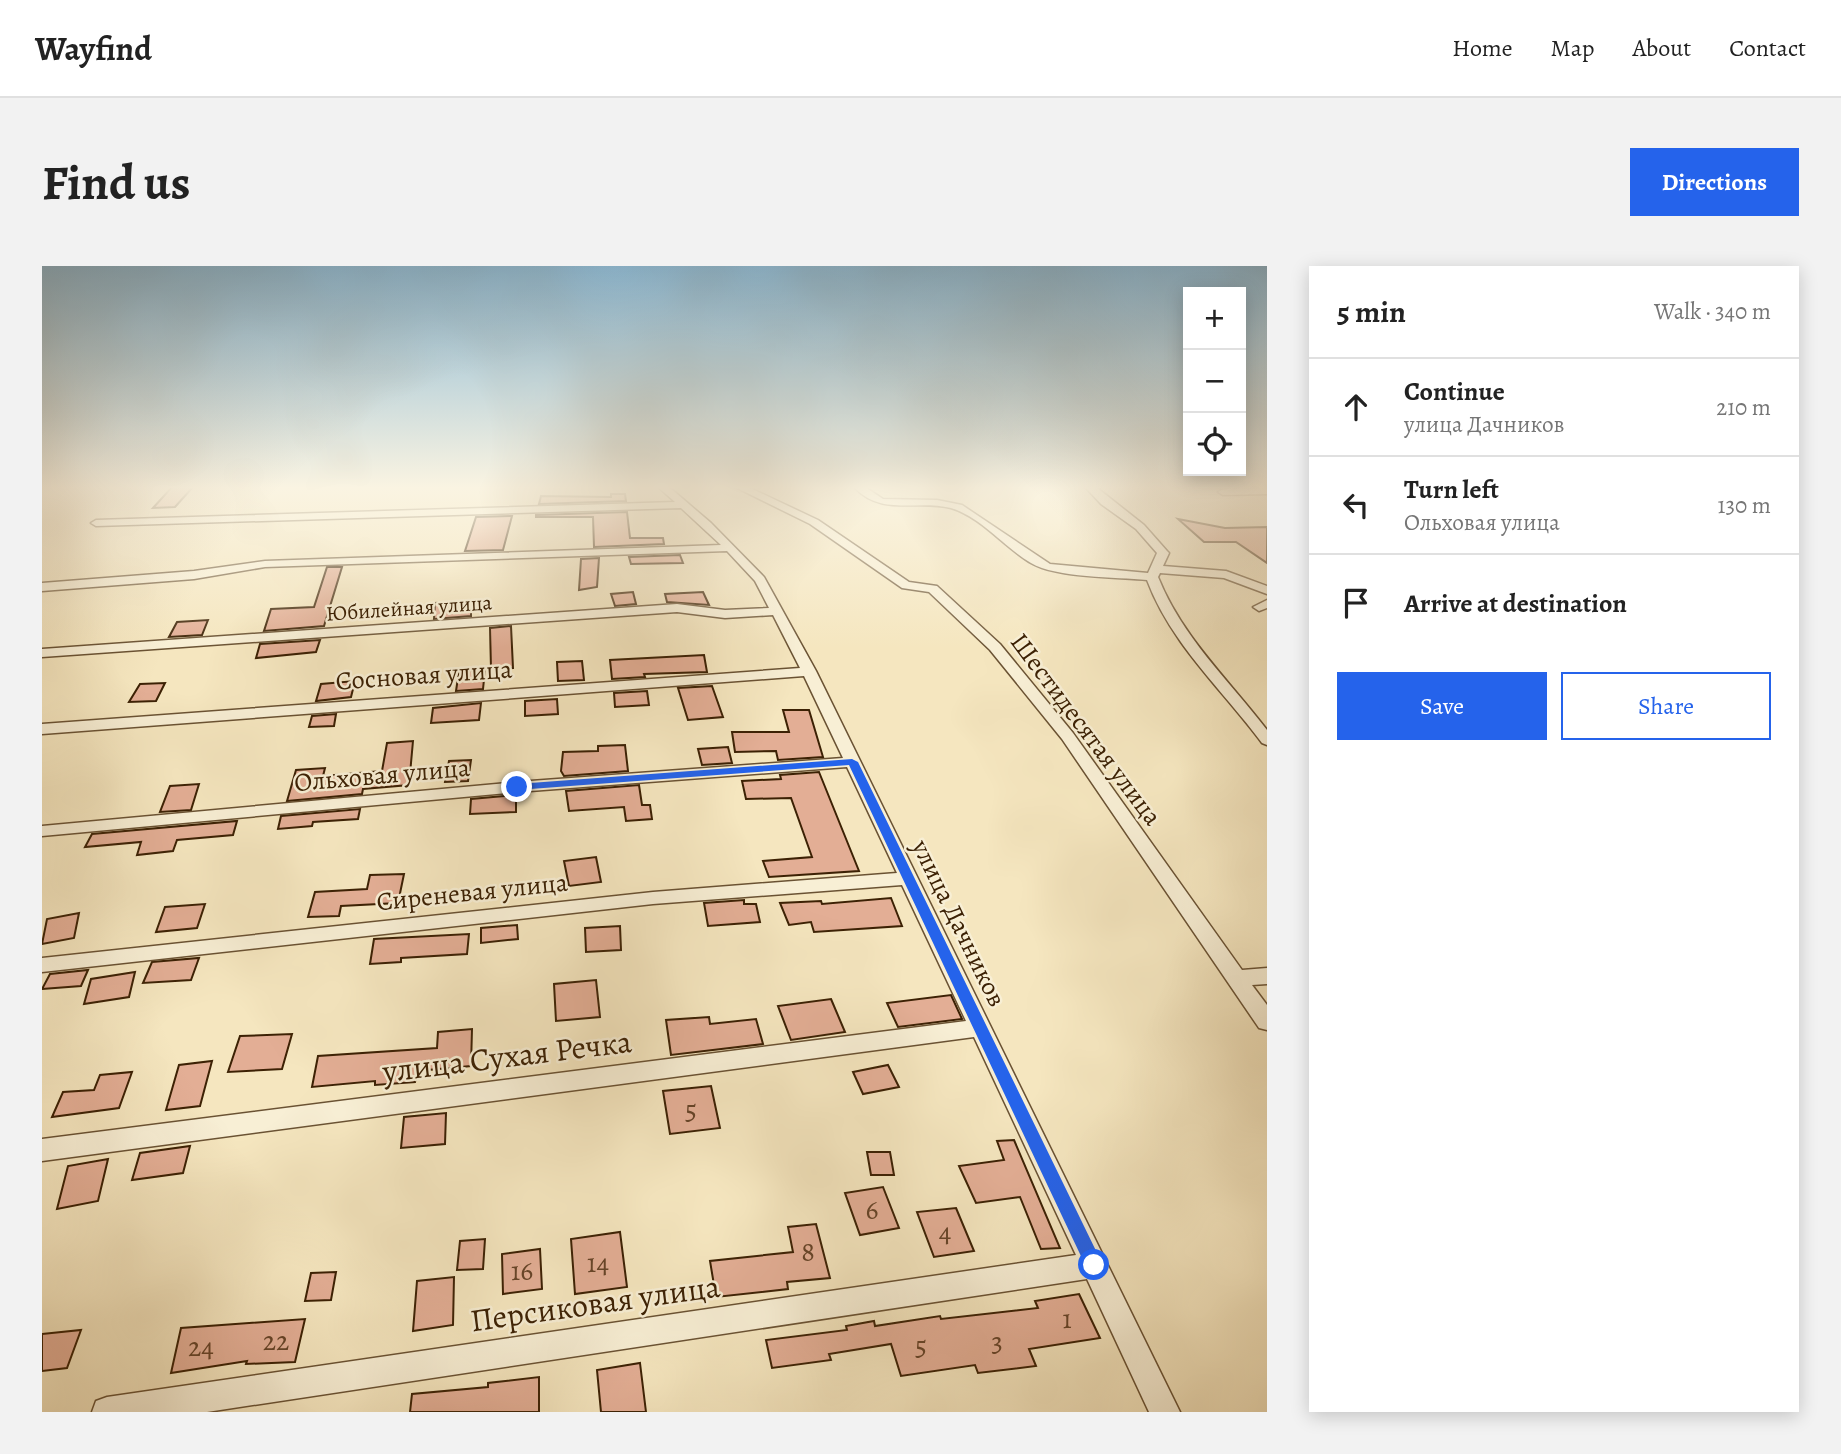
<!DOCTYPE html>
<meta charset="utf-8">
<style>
body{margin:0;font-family:Alegreya,serif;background:#f2f2f2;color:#222}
.controls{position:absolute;right:21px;top:21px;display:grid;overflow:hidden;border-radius:0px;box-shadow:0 4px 18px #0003}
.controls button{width:63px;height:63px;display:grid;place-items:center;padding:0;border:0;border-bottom:2px solid #e0e0e0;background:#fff;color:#222;font:35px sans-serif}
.stop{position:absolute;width:21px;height:21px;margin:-16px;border:5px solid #2563eb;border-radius:50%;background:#fff}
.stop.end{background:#2563eb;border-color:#fff;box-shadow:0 2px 7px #0008}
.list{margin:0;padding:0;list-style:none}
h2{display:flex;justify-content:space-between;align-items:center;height:91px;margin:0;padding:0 28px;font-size:30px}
h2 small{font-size:23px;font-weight:400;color:#767676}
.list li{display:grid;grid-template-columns:46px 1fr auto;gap:21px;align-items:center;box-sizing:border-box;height:98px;padding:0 28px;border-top:2px solid #e0e0e0}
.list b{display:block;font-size:26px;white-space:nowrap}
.list p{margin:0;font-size:23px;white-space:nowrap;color:#767676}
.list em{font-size:23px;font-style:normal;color:#767676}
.actions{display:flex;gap:14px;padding:21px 28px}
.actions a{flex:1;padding:16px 0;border:2px solid #2563eb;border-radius:0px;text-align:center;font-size:24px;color:#2563eb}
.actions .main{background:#2563eb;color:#fff}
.icon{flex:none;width:38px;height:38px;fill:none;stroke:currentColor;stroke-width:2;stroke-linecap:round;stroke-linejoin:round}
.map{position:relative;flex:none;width:1225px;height:1146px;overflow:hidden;border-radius:0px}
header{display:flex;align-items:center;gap:42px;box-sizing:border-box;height:98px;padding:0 35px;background:#fff;border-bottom:2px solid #e0e0e0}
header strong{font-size:33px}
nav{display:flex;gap:38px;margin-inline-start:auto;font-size:24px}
.intro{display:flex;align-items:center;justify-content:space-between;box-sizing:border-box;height:168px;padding:0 42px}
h1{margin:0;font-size:49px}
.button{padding:18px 32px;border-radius:0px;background:#2563eb;color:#fff;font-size:24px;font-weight:700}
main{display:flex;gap:42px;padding:0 42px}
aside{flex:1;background:#fff;border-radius:0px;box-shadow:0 4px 18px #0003}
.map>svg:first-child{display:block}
</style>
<header>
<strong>Wayfind</strong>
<nav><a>Home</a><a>Map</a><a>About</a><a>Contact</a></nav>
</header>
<div class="intro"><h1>Find us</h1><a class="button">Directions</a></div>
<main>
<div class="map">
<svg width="1225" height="1146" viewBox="0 0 1225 1146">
<rect width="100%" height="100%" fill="#f5e6bf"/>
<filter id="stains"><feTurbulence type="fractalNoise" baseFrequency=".00286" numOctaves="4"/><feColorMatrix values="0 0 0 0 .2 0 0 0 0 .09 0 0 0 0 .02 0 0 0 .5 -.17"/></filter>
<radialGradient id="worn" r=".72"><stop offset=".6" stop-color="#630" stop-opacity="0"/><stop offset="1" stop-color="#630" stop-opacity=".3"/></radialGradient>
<g fill="#e3ae95" stroke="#3c2104" stroke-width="2">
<polygon points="130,221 151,221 133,241 111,242"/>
<polygon points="569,228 583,228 584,235 497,238 499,230 569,231"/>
<polygon points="585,246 588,272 621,272 622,278 552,281 551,251 494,251 494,249"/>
<polygon points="470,250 461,284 423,285 434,251"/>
<polygon points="1136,253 1183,262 1225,261 1225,297 1194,276 1162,276"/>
<polygon points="638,289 641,297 589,298 587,291"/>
<polygon points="557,292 555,321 537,324 539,293"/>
<polygon points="285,301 300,301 282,360 222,365 229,343 272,341"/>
<polygon points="591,326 594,338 573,340 569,328"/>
<polygon points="661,326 667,339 625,336 623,328"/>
<polygon points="429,335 429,350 392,353 393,337"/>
<polygon points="166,354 160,369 127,371 135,356"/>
<polygon points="469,360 471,402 449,403 448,362"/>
<polygon points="278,374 274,386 214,392 218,378"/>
<polygon points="662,389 665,406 602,408 603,411 570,413 568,394"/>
<polygon points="540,395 542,414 516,415 515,396"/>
<polygon points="443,404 441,423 414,425 417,405"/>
<polygon points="313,415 309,431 274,435 279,418"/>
<polygon points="123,417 114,435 87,436 98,418"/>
<polygon points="670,420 681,451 646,454 636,422"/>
<polygon points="605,425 607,439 573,441 572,427"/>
<polygon points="515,433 516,448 483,450 483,435"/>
<polygon points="439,437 437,454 389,457 391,442"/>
<polygon points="741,444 767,444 781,491 736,494 734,485 693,486 690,466 747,466"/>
<polygon points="294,448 292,460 267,461 270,450"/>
<polygon points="371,475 367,519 321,523 320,528 245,535 254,504 283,502 281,510 340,505 345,477"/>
<polygon points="583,479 586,505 522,510 519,505 521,486 556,485 556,480"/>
<polygon points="686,481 690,497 660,499 656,483"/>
<polygon points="429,494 426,515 403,516 407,495"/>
<polygon points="777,506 817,605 727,611 721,595 770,591 749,532 704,533 700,515 739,513 738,509"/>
<polygon points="157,518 149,544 118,546 128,520"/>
<polygon points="597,519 600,539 608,539 610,553 584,555 582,541 527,545 524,525"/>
<polygon points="474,529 474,546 428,548 429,533"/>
<polygon points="318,543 316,553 271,556 270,560 236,563 239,550"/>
<polygon points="195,555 191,569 135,574 131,585 95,589 99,576 43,581 50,568"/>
<polygon points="554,591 559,616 527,620 522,595"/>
<polygon points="362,608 356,637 299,640 297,650 266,651 273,626 325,623 328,609"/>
<polygon points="849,632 860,660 772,666 769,656 747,659 738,637 779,635 780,638"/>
<polygon points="702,634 702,638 714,638 718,656 666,660 662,637"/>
<polygon points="163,638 155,662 114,666 123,641"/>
<polygon points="37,647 32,672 0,678 5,653"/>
<polygon points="475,659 476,673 439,677 439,662"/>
<polygon points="578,660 579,684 544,686 543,662"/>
<polygon points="427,668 425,688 359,692 359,696 328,698 332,673"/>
<polygon points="157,692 149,714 101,717 110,696"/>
<polygon points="46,704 39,720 0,723 8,708"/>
<polygon points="93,706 87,731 42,738 49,713"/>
<polygon points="554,714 558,751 514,755 512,718"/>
<polygon points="909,729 920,753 856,761 845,737"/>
<polygon points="789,733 803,766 749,774 736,740"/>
<polygon points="667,751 668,758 714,753 721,778 629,789 624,754"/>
<polygon points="430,763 429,800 375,805 373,816 333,819 333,815 270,821 276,790 395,782 396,766"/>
<polygon points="250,768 240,803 186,806 198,770"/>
<polygon points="170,795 158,840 124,844 137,799"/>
<polygon points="846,799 857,821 821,828 811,806"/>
<polygon points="90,806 77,842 10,851 21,826 52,824 58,809"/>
<polygon points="669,820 678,862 628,868 621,825"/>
<polygon points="404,847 403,878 359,882 362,851"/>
<polygon points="972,874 1018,982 999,983 978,931 934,937 917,900 962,894 955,875"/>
<polygon points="148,880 141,907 90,914 98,887"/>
<polygon points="825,886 848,886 852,909 829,909"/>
<polygon points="66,893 56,935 15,943 26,900"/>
<polygon points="841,921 857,962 818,969 803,927"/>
<polygon points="914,942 932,985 892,991 875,946"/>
<polygon points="774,958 788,1012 745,1016 746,1023 674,1031 668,995 751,986 746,961"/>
<polygon points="578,966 585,1021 533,1028 529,973"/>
<polygon points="443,973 441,1003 415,1004 418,975"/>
<polygon points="498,983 500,1023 461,1028 460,988"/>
<polygon points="294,1006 289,1034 263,1035 269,1007"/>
<polygon points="412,1011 411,1059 371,1065 375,1015"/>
<polygon points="1037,1028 1058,1072 987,1083 994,1100 936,1107 933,1099 859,1110 849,1078 787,1088 789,1094 730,1102 724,1074 805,1064 804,1060 832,1055 833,1060 898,1050 899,1053 996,1042 993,1035"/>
<polygon points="263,1053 253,1096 204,1098 205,1095 129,1107 139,1062"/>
<polygon points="39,1064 25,1102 0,1105 0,1068"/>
<polygon points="598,1097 604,1146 559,1146 555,1104"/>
<polygon points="497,1111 497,1146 368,1146 370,1128 446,1121 446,1117"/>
</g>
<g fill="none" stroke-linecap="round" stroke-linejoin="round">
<defs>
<g id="minor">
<polygon points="616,221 627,221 669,257 722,311 774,405 1138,1146 1107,1146 1045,1013 165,1146 50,1146 54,1135 65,1131 1034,989 932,771 0,895 0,873 924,755 860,619 611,638 0,706 0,692 611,626 855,607 805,501 475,526 0,570 0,560 475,516 801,492 762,410 0,468 0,458 758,402 731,349 683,352 635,346 0,391 0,383 635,338 683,344 727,342 713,315 685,285 223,301 152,313 0,325 0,317 152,305 223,295 679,279 639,242 54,260 49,257 54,254 633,236"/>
<polygon points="693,221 706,221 776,254 867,316 895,320 958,378 1031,467 1200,704 1225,702 1225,718 1210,719 1225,739 1225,764 1217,762 1020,473 948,384 887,326 860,322 768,258"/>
<path d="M812 221H823L841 233 895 234 920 239 1008 298 1106 307 1115 287 1094 263 1059 238 1043 221H1054L1102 259 1125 285 1127 287 1121 300 1184 305 1225 320V328L1182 312 1118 307 1116 311C1140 371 1186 413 1225 464V479L1220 477C1180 423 1129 378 1105 314 1074 311 1014 312 989 297 962 281 939 251 909 242 874 233 840 251 812 221Z"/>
<polygon points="1225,222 1225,228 1181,229 1176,226 1181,223"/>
<polygon points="1225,334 1225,342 1217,345 1211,341"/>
</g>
</defs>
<use href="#minor" stroke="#6a5233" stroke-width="3"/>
<use href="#minor" fill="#f8efd5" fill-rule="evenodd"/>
</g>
<linearGradient id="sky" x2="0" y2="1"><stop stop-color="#8ab8d4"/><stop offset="0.58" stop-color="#faf4e2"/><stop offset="1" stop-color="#faf4e2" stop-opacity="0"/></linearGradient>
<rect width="1225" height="382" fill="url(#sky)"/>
<polygon fill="#2563eb" points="810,493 816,496 1058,993 1060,999 1058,1005 1052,1008 1046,1005 807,499 475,524 469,521 475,518"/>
<g text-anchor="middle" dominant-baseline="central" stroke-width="5" stroke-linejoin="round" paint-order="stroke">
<g font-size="21" fill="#3c2104" stroke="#f8efd5">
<text transform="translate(367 342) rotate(-4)">Юбилейная улица</text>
</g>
<g font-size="26" fill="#3c2104" stroke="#f8efd5">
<text transform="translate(382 409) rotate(-4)">Сосновая улица</text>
<text transform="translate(1044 463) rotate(53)">Шестидесятая улица</text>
<text transform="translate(340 509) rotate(-5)">Ольховая улица</text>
<text transform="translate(430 626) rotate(-6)">Сиреневая улица</text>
<text transform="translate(917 657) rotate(64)">улица Дачников</text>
</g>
<g font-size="28" fill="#664428">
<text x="649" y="844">5</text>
<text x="830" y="944">6</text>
<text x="903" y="966">4</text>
<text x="766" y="986">8</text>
<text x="556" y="997">14</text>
<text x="480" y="1005">16</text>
<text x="1025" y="1053">1</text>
<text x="234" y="1075">22</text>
<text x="955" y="1076">3</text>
<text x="879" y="1080">5</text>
<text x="159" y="1081">24</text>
</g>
<g font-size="32" fill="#3c2104" stroke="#f8efd5">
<text transform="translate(465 790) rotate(-7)">улица Сухая Речка</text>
<text transform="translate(553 1037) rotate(-8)">Персиковая улица</text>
</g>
</g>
<rect width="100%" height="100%" filter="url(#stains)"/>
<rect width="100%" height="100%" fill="url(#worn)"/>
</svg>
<div class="controls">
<button>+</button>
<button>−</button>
<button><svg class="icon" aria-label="locate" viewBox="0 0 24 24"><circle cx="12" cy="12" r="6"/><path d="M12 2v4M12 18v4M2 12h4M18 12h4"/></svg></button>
</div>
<div class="stop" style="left:1052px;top:999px"></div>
<div class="stop end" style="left:475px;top:521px"></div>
</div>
<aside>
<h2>5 min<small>Walk · 340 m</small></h2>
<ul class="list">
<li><svg class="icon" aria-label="ahead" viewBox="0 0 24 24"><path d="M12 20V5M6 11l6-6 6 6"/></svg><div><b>Continue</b><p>улица Дачников</p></div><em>210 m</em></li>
<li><svg class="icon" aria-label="left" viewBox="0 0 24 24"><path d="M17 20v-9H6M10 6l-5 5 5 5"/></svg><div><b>Turn left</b><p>Ольховая улица</p></div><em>130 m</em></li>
<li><svg class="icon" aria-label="arrive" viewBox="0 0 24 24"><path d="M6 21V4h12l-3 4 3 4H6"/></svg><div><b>Arrive at destination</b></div></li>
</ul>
<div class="actions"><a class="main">Save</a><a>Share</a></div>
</aside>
</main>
